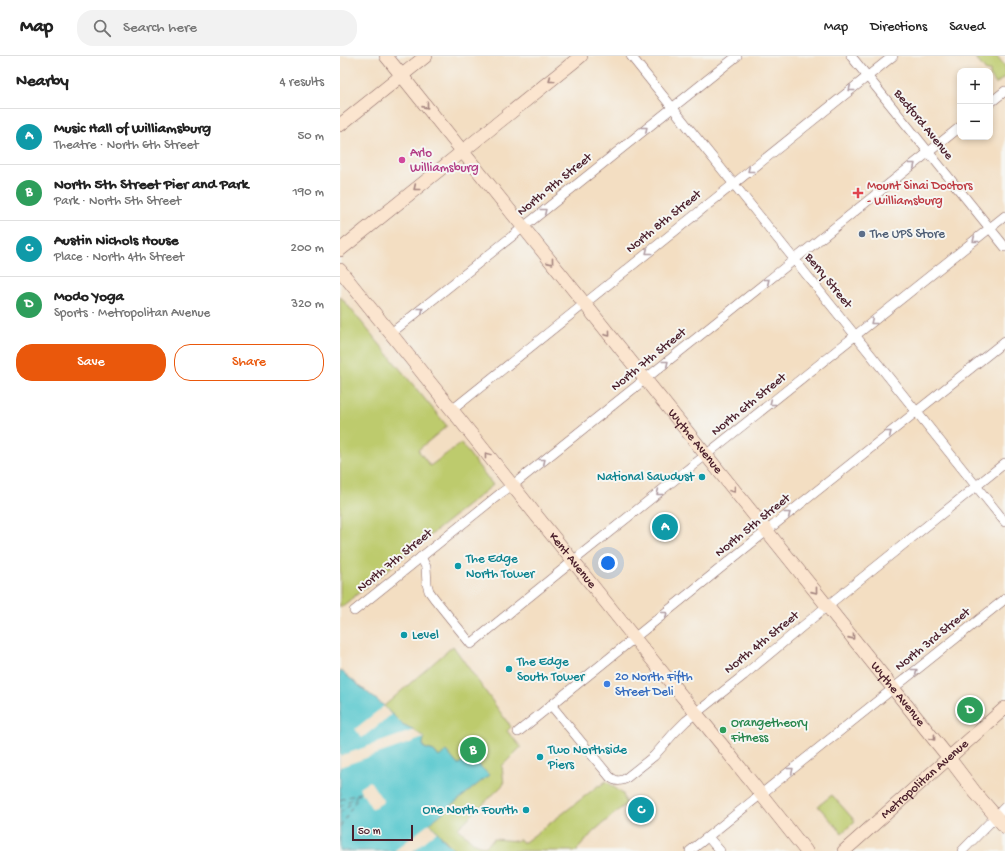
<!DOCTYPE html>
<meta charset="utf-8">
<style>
body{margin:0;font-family:"Gochi Hand",sans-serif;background:#f2f2f2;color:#222}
.controls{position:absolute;right:12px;top:12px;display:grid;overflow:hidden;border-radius:8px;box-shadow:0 2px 6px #0003}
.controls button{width:36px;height:36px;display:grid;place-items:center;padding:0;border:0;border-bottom:1px solid #e0e0e0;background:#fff;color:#222;font:20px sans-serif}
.scale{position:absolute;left:12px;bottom:10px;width:61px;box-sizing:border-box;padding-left:4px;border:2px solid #4a1f2b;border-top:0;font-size:11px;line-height:14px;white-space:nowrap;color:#4a1f2b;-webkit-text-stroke:3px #f6f6f2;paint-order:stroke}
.you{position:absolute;left:268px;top:507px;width:14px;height:14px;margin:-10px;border:3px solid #fff;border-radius:50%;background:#1a73e8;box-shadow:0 0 0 6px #1a73e833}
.badge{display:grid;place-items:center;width:26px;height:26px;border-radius:50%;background:#ea580c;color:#fff;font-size:13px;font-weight:700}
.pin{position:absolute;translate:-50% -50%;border:2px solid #fff;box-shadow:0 1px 4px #0006}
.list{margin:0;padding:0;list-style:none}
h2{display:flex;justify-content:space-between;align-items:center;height:52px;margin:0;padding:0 16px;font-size:17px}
h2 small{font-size:13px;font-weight:400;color:#767676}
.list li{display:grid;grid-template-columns:26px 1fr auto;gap:12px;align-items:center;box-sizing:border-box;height:56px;padding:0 16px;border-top:1px solid #e0e0e0}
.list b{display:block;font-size:15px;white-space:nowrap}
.list p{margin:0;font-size:13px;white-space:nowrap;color:#767676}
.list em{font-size:13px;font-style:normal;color:#767676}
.actions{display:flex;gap:8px;padding:12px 16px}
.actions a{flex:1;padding:9px 0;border:1px solid #ea580c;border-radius:16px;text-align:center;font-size:14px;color:#ea580c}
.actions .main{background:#ea580c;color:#fff}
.icon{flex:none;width:22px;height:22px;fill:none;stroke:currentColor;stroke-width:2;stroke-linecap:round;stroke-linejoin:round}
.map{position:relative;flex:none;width:665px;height:795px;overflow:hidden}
header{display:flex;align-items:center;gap:24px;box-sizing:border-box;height:56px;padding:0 20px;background:#fff;border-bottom:1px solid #e0e0e0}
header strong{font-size:19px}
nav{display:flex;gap:22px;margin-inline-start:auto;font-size:14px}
.search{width:280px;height:36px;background:#f2f2f2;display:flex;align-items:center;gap:10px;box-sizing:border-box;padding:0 14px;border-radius:16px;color:#767676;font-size:15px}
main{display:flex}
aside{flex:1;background:#fff}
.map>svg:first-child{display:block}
</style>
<header>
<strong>Map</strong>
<div class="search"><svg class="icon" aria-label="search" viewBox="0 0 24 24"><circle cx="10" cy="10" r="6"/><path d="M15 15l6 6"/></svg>Search here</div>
<nav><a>Map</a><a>Directions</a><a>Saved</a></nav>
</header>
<main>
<aside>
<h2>Nearby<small>4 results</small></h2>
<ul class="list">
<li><span class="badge" style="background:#0f9aa8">A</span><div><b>Music Hall of Williamsburg</b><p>Theatre · North 6th Street</p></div><em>50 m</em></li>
<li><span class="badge" style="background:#2e9e5b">B</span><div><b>North 5th Street Pier and Park</b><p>Park · North 5th Street</p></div><em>190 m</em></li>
<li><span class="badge" style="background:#0f9aa8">C</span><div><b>Austin Nichols House</b><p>Place · North 4th Street</p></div><em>200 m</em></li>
<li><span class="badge" style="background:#2e9e5b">D</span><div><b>Modo Yoga</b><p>Sports · Metropolitan Avenue</p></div><em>320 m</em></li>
</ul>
<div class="actions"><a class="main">Save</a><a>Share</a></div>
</aside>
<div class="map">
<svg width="665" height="795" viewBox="0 0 665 795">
<rect width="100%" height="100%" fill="#f6f6f2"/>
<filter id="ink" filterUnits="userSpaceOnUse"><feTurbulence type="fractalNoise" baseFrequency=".025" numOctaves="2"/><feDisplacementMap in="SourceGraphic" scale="8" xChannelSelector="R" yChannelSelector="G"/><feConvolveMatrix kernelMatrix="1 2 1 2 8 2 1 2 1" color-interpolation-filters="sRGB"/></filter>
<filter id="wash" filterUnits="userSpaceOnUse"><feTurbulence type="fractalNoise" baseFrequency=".012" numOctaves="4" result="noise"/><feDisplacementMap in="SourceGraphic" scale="16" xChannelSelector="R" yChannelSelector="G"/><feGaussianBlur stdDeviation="0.9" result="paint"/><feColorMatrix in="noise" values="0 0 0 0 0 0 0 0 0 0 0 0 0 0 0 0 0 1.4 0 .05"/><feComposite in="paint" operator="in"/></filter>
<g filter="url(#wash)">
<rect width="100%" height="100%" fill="#f3dec2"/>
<g fill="#bdcb6d" stroke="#84754c">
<polygon points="634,0 657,0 665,10 665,21 656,28 650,20 650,15 646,15"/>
<polygon points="0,240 107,370 78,394 90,410 121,387 153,429 0,552"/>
<polygon points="113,590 168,667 169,667 169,668 171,671 167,675 181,691 162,710 164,728 118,772 133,786 145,791 154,783 177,785 180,783 182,786 185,786 226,755 259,729 260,730 266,725 283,738 286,748 254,775 237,794 238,795 116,795 97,776 73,795 118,709 99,701 94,695 84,692 83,688 74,674 62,668 52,658 51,659 44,650"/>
<polygon points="492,739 515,765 502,777 478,750"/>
</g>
<polygon fill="#5cc9cf" stroke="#53747d" points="0,614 44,650 51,658 52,658 62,668 74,674 84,682 83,688 84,692 94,695 99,701 106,695 118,709 128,700 134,704 149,719 90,767 104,784 115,795 0,795"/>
<g fill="#f3dec2">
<polygon points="44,650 51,659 22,682 15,673"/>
<polygon points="74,674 84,682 0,711 0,700"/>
<polygon points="30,725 44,746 32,753 19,732"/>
<polygon points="90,767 97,776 73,795 54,795"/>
</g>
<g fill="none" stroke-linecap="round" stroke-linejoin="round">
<g stroke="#4f525c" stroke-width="1" stroke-dasharray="5 4" stroke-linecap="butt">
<polyline points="0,744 19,737"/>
<polyline points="0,751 21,736"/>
<polyline points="0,757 20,738"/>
<polyline points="0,771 21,736"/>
</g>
</g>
</g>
<g filter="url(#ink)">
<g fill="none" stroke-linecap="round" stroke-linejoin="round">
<defs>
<g id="street">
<polyline points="291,0 665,466"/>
<polyline points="511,0 665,191"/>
<polyline points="650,47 665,35"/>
<polyline points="50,278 397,0"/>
<polyline points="112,354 553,0"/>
<polyline points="81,501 86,511 87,528 89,535 94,542 131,588 238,501 665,160"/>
<polyline points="14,555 161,437 178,425 620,71"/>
<path d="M211 649 270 721C275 725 279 726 285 723L314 700 334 677 346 665 404 619 487 550 665 407"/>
<polyline points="178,676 419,481 665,285"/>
<polyline points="368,781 380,795"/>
<polyline points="350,795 665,543"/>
<polyline points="622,795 665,751"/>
</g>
<g id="secondary">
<path id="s1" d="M46 0 609 702 634 735 665 771"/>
<polyline points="0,69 86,0"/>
<polyline points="0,194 241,0"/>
<path id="s2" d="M0 214 300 589 382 689 466 795"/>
<path id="s3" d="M504 795 665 652"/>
</g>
</defs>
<use href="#street" stroke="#856260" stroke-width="10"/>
<use href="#secondary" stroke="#856260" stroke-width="14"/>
<use href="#street" stroke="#fff" stroke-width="9"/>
<use href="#secondary" stroke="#fbe5cf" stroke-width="13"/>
</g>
<defs><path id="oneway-chevron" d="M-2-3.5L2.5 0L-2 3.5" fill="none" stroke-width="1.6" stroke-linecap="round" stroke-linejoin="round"/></defs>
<g stroke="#a2827d">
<use href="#oneway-chevron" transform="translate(211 24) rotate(141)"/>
<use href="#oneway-chevron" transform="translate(86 50) rotate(51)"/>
<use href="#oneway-chevron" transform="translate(76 132) rotate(141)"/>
<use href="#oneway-chevron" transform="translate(211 206) rotate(51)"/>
<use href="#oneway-chevron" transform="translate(268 278) rotate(51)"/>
<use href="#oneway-chevron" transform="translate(147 399) rotate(-128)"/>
<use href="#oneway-chevron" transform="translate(393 434) rotate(52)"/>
<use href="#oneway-chevron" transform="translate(475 535) rotate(51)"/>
<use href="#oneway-chevron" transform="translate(512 581) rotate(51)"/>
<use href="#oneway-chevron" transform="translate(593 682) rotate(51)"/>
</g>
<g stroke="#ae9aa0">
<use href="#oneway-chevron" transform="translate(511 33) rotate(141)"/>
<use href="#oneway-chevron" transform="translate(305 73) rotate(-39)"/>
<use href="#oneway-chevron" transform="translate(573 109) rotate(-39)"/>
<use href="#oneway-chevron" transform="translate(410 114) rotate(141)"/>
<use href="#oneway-chevron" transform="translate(204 155) rotate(-39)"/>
<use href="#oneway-chevron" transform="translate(635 184) rotate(141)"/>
<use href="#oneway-chevron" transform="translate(308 196) rotate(141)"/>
<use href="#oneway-chevron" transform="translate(427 225) rotate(-39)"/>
<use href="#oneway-chevron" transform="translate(81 254) rotate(-39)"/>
<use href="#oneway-chevron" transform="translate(533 266) rotate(141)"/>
<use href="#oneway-chevron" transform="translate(326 307) rotate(-39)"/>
<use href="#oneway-chevron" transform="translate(432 347) rotate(141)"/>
<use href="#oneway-chevron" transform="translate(549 377) rotate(-39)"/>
<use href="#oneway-chevron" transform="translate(203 405) rotate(-39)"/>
<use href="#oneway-chevron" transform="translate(319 437) rotate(142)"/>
<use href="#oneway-chevron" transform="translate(448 458) rotate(-39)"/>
<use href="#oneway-chevron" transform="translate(325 558) rotate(-39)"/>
<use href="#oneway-chevron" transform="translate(575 615) rotate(-39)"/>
<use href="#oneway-chevron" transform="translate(451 714) rotate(-39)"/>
</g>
</g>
<circle fill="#d1479c" stroke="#f6f6f2" stroke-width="1.5" cx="62" cy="104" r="4"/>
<path fill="#e0444e" stroke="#f6f6f2" stroke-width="1.5" d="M516 131h4v4h4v4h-4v4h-4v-4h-4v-4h4z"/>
<circle fill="#5c6f8a" stroke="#f6f6f2" stroke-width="1.5" cx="522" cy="178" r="4"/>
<g fill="#0f9aa8" stroke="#f6f6f2" stroke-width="1.5">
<circle cx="362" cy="421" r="4"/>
<circle cx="118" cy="510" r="4"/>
<circle cx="64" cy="579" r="4"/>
<circle cx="169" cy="613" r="4"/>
<circle cx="200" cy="701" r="4"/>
<circle cx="186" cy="754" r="4"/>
</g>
<circle fill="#3f7fe0" stroke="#f6f6f2" stroke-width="1.5" cx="267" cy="628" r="4"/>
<circle fill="#2e9e5b" stroke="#f6f6f2" stroke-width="1.5" cx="383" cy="674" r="4"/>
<g text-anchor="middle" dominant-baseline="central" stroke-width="4" stroke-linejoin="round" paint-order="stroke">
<g font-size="13" fill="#4a1f2b" stroke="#f6f6f2">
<text transform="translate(583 69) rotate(51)">Bedford Avenue</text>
<text transform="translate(215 129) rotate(-39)">North 9th Street</text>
<text transform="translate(324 166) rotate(-39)">North 8th Street</text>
<text transform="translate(488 225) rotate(51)">Berry Street</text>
<text transform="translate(309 304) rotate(-39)">North 7th Street</text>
<text transform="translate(409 349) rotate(-39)">North 6th Street</text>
<text stroke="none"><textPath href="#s1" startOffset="494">Wythe Avenue</textPath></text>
<text transform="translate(413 470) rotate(-39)">North 5th Street</text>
<text transform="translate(55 505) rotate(-39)">North 7th Street</text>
<text stroke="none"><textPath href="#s2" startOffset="372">Kent Avenue</textPath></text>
<text transform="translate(593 584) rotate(-39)">North 3rd Street</text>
<text transform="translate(422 587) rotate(-39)">North 4th Street</text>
<text stroke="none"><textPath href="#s1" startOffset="818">Wythe Avenue</textPath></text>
<text stroke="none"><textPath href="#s3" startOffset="108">Metropolitan Avenue</textPath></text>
</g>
<g font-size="13" fill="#b23c85" stroke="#f6f6f2" text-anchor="start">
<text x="70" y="97">Arlo<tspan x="70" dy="15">Williamsburg</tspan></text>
</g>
<g font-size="13" fill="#be3a42" stroke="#f6f6f2" text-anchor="start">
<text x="527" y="130">Mount Sinai Doctors<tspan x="527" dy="15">- Williamsburg</tspan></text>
</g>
<g font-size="13" fill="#4e5e75" stroke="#f6f6f2" text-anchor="start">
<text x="530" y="178">The UPS Store</text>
</g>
<g font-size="13" fill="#0d838f" stroke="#f6f6f2" text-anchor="start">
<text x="354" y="421" text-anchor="end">National Sawdust</text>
<text x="126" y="503">The Edge<tspan x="126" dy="15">North Tower</tspan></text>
<text x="72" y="579">Level</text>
<text x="177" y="606">The Edge<tspan x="177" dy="15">South Tower</tspan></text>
<text x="208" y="694">Two Northside<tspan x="208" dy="15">Piers</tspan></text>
<text x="178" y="754" text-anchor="end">One North Fourth</text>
</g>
<g font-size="13" fill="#366cbe" stroke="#f6f6f2" text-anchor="start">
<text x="275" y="621">20 North Fifth<tspan x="275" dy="15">Street Deli</tspan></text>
</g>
<g font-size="13" fill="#27864d" stroke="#f6f6f2" text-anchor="start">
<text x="391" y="667">Orangetheory<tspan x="391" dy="15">Fitness</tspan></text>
</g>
</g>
</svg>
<div class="controls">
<button>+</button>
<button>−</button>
</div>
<div class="scale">50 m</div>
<div class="you"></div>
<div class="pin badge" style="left:325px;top:471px;background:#0f9aa8">A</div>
<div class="pin badge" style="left:133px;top:694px;background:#2e9e5b">B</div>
<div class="pin badge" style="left:301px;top:754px;background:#0f9aa8">C</div>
<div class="pin badge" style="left:630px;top:654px;background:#2e9e5b">D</div>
</div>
</main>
